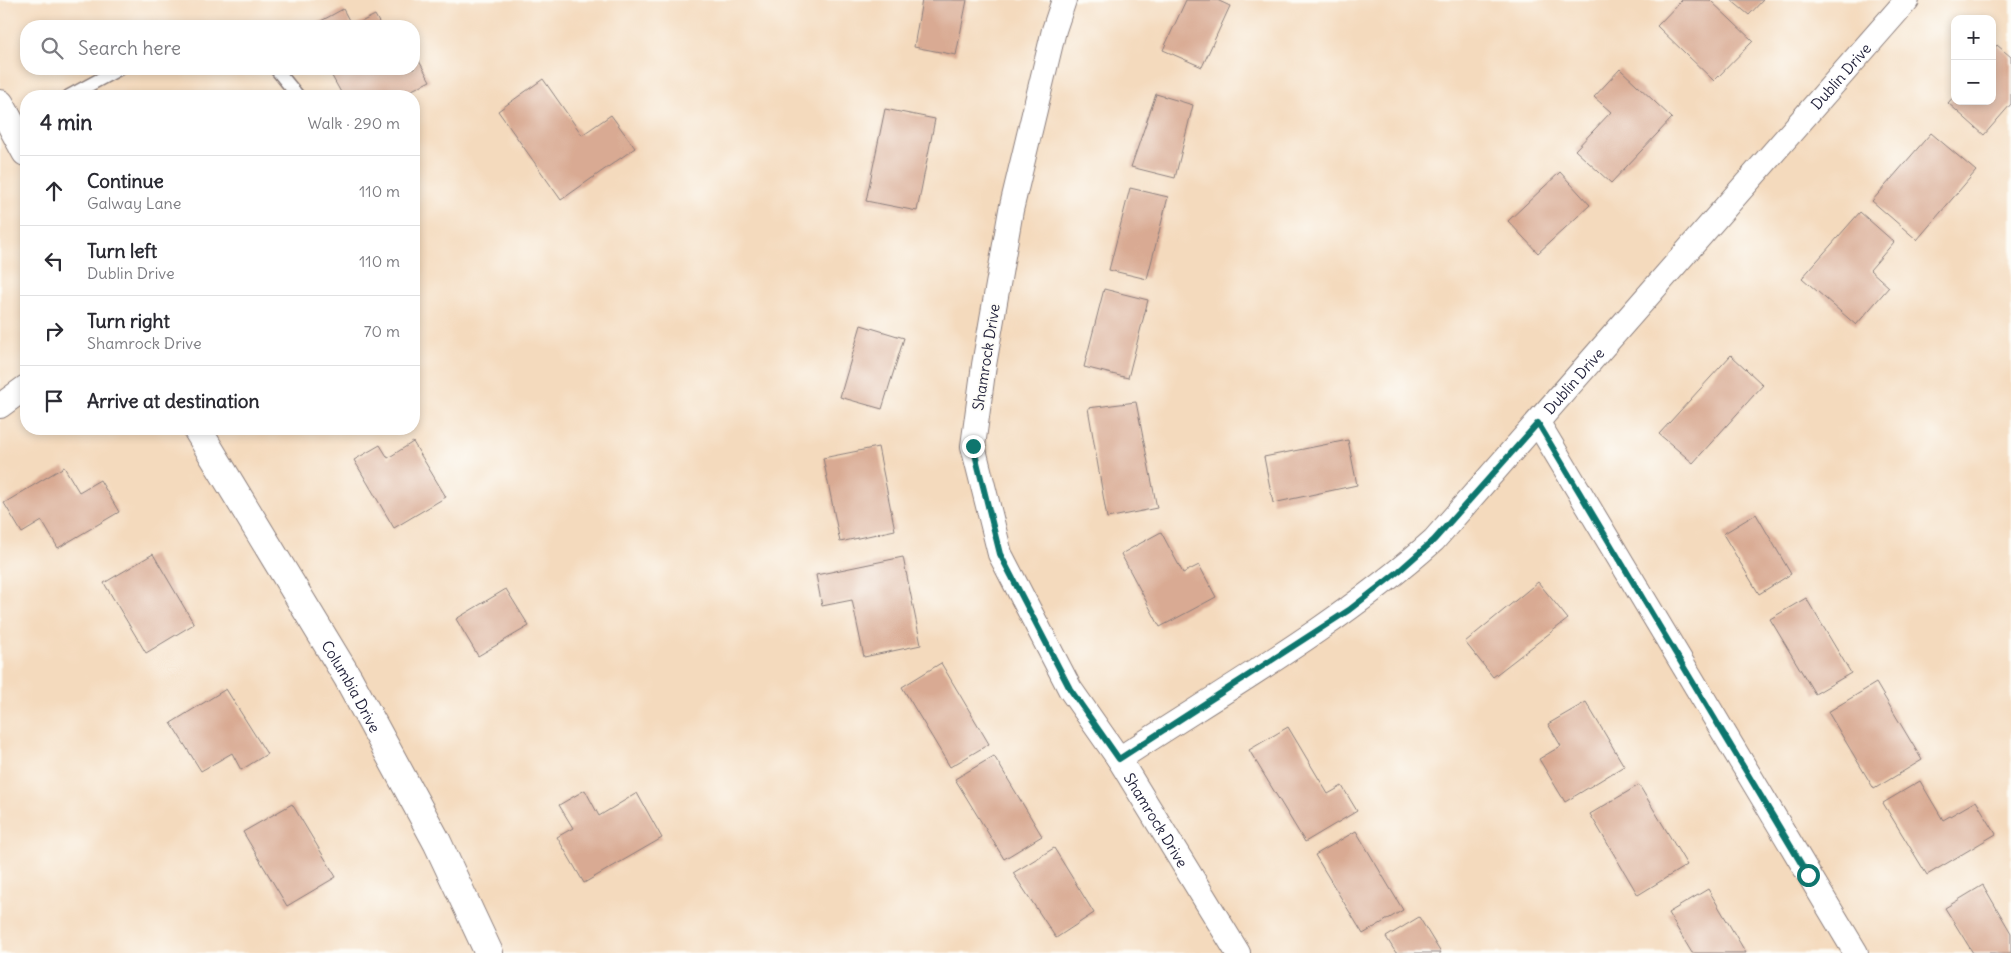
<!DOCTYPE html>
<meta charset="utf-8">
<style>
body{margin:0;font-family:Delius,sans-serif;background:#f2f2f3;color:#2b2b33}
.controls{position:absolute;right:15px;top:15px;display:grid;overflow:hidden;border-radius:10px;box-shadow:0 2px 8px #0003}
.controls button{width:45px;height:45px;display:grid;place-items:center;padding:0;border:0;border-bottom:1px solid #e1e1e2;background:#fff;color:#2b2b33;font:25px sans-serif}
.stop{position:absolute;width:15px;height:15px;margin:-11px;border:4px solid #0f766e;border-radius:50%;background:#fff}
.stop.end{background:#0f766e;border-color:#fff;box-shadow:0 1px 5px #0008}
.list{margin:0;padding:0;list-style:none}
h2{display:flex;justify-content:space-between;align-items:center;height:65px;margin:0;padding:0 20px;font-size:21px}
h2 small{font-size:16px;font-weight:400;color:#7c7c81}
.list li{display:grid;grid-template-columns:32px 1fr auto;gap:15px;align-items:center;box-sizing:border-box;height:70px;padding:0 20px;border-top:1px solid #e1e1e2}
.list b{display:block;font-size:19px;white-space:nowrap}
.list p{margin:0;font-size:16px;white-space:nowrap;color:#7c7c81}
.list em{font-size:16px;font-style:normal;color:#7c7c81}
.icon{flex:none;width:28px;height:28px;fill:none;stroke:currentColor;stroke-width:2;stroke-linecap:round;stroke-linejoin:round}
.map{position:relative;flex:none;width:2011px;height:953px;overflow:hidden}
.search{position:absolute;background:#fff;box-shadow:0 2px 8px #0003;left:20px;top:20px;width:400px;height:55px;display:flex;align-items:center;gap:12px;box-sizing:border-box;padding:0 18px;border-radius:20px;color:#7c7c81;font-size:19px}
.panel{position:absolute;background:#fff;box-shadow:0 2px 8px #0003;left:20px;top:90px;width:400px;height:345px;border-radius:20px}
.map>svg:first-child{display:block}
</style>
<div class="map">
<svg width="2011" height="953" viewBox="0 0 2011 953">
<rect width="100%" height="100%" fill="#fdfcf7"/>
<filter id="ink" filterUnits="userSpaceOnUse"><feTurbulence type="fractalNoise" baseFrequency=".02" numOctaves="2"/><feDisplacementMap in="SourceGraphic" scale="10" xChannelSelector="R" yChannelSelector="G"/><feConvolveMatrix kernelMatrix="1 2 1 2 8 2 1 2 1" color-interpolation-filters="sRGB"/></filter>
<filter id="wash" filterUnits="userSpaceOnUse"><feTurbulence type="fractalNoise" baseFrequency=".0096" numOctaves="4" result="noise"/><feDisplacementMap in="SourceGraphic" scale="20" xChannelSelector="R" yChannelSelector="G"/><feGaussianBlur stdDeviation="1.12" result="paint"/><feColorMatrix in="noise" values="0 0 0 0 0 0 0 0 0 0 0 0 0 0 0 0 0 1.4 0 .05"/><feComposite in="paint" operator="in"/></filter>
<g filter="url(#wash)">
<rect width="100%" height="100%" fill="#f4dabd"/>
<g id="blocks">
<g fill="#d9aa93">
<polygon points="922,0 967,0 956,55 914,47"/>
<polygon points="1186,0 1217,0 1230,6 1202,67 1163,50"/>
<polygon points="1682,0 1710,0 1753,41 1714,81 1657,26"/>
<polygon points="1731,0 1763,0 1749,15"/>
<polygon points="343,9 352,26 312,26"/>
<polygon points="375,15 381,26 353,26"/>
<polygon points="1997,45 2011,57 2011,104 1984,135 1948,103 1955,95 1955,101 1992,101 1992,51"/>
<polygon points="419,61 430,81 400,96 343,96 328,69 414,69 414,63"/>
<polygon points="1620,69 1672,118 1611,183 1575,150 1611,112 1594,97"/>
<polygon points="543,79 582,135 611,115 635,148 561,200 498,111"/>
<polygon points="1156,94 1193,105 1175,178 1131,167"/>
<polygon points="885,109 935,119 917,211 866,201"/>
<polygon points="1931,133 1976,171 1917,240 1872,201"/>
<polygon points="1560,172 1590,205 1538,253 1508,221"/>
<polygon points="1130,188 1168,197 1147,279 1109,270"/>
<polygon points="1860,212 1894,242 1870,270 1889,287 1856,325 1802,278"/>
<polygon points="1104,289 1148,300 1128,378 1084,367"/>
<polygon points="861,325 904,338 882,409 840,397"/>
<polygon points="1731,355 1763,385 1693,463 1659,434"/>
<polygon points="1136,402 1157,508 1107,518 1088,408"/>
<polygon points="1348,440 1357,485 1273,503 1264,457"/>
<polygon points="413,442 446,497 394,528 354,460 380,445 388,458"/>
<polygon points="878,447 895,530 840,542 823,458"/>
<polygon points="64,467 79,492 100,480 119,512 58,548 42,521 22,533 4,503"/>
<polygon points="1756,514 1791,574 1759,594 1723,534"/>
<polygon points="1161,532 1183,573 1199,565 1216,597 1160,627 1121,554"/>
<polygon points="153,554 194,624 146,653 104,583"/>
<polygon points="903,557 921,645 864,657 852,600 822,606 816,575"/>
<polygon points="1538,582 1568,619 1493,677 1465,642"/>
<polygon points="506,589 529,626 478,656 456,619"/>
<polygon points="1806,598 1851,673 1815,694 1770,619"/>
<polygon points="941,663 989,744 950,767 902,687"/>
<polygon points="1876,683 1922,760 1874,789 1828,712"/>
<polygon points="226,689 267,754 241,770 232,753 201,771 171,723"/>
<polygon points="1586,702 1624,766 1565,802 1539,759 1561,746 1548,724"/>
<polygon points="1288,727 1328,794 1342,786 1357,811 1305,842 1249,750"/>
<polygon points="994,756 1042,836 1004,859 955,779"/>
<polygon points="1920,781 1943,820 1976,801 1996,834 1927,875 1883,803"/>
<polygon points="1639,785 1687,865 1638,895 1590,814"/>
<polygon points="585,790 599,816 637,793 662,838 584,883 557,837 573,828 559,805"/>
<polygon points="292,804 336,877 287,906 243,832"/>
<polygon points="1356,831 1403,910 1363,934 1315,855"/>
<polygon points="1054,848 1094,913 1056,938 1013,873"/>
<polygon points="1983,885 2011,933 2011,953 1973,953 1945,908"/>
<polygon points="1708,889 1746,953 1692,953 1668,913"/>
<polygon points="1419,917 1441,953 1396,953 1386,937"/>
</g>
</g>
</g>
<g filter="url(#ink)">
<use href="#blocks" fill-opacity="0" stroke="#8b7e7c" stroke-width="1"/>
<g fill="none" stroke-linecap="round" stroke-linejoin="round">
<defs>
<g id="service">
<polyline points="276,69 298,96"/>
<polyline points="69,96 119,69"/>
</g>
<g id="minor">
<path id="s1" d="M1064 0 1054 30 1011 210 984 365 973 446 1000 554 1070 689 1119 759 1238 953"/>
<polyline points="0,406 26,387"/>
<polyline points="1538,423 1856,953"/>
<path id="s2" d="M1119 759C1226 689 1339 625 1434 540L1907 0"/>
</g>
<g id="secondary">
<polyline points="0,104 26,152"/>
<path id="s3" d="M197 429 348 678 437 842 489 953"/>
</g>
</defs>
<use href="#service" stroke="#8b7e7c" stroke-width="15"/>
<use href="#minor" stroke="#8b7e7c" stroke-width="26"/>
<use href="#secondary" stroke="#8b7e7c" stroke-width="30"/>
<use href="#service" stroke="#fff" stroke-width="12"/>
<use href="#minor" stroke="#fff" stroke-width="24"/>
<use href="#secondary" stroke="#fff" stroke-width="28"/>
</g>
</g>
<g fill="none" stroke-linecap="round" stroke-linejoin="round" filter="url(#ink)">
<polyline stroke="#0f766e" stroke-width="6" points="973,446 1000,554 1070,689 1119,759 1349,610 1399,571 1434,540 1538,423 1808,875"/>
</g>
<g text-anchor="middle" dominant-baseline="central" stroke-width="4" stroke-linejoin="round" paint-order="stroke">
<g font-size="15" fill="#22223b" stroke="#fdfcf7">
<text stroke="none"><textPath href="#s2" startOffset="1001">Dublin Drive</textPath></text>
<text transform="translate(986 357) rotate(-81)">Shamrock Drive</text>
<text stroke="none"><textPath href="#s2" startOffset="596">Dublin Drive</textPath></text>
<text stroke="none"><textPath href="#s3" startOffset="300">Columbia Drive</textPath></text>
<text stroke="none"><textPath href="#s1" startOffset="876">Shamrock Drive</textPath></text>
</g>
</g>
</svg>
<div class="controls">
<button>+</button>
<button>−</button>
</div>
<div class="stop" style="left:1808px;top:875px"></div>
<div class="stop end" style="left:973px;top:446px"></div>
<div class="search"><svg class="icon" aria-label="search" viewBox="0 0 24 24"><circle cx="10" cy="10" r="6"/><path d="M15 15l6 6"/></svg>Search here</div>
<section class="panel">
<h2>4 min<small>Walk · 290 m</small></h2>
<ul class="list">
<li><svg class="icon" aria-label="ahead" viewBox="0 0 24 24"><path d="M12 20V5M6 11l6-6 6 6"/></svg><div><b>Continue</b><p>Galway Lane</p></div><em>110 m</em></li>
<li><svg class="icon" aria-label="left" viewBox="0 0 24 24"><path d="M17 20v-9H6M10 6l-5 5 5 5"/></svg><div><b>Turn left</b><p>Dublin Drive</p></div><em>110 m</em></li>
<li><svg class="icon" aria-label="right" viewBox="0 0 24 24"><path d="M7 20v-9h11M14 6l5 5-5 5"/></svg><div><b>Turn right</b><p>Shamrock Drive</p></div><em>70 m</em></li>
<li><svg class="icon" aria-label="arrive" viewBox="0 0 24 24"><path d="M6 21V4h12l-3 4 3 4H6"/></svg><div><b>Arrive at destination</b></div></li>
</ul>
</section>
</div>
